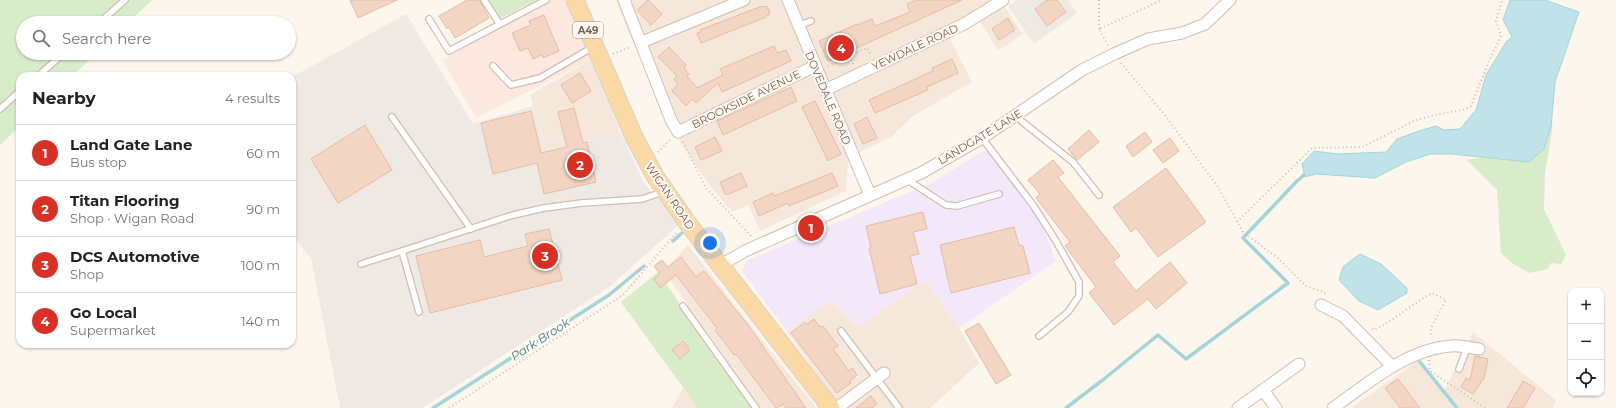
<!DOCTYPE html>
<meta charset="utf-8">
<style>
body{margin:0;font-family:Montserrat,sans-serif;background:#f6f6f6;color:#222}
.controls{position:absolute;right:12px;bottom:12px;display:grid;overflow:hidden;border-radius:8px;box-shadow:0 1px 3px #0004}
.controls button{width:36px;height:36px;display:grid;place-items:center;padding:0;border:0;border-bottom:1px solid #e0e0e0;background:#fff;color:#222;font:20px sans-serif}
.you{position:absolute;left:710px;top:243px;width:14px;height:14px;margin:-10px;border:3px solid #fff;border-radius:50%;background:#1a73e8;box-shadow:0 0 0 6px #1a73e833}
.badge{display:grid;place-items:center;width:26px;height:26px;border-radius:50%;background:#d93025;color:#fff;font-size:13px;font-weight:700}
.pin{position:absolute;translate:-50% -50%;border:2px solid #fff;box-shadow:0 1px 4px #0006}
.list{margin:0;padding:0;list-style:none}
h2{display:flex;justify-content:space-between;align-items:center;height:52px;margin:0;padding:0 16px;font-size:17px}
h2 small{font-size:13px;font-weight:400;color:#767676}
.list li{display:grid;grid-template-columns:26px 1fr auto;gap:12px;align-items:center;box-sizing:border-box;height:56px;padding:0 16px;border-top:1px solid #e0e0e0}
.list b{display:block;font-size:15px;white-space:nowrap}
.list p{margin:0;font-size:13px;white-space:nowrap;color:#767676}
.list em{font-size:13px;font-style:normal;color:#767676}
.icon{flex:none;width:22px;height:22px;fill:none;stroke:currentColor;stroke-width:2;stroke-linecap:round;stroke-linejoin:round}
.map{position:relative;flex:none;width:1616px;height:408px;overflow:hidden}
.search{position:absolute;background:#fff;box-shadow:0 1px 3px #0004;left:16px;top:16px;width:280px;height:44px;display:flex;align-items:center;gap:10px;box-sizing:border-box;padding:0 14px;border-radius:22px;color:#767676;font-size:15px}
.panel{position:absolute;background:#fff;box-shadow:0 1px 3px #0004;left:16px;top:72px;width:280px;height:276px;border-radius:12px}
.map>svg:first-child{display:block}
</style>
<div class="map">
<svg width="1616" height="408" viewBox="0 0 1616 408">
<rect width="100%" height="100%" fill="#fdf6ec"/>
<g fill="#f5e8da">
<polygon points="616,0 1000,0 1023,34 998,51 975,12 944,27 972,82 913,116 891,137 862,151 848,161 846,191 760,231 748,205 732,212 708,183 676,136 627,29"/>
<polygon points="592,59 620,132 547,150 530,95"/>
<polygon points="688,245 783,367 817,408 761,408 664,271"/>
<polygon points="925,280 959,328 979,363 930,408 841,408 787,331 831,300 858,327"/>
<polygon points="1473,332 1556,400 1553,408 1351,408 1419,360 1444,391"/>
<polygon points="683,388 698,408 672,408"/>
</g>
<polygon fill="#fde8e0" points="550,0 565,0 592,59 476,118 442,60"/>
<g fill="#efe9e4">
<polygon points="1017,0 1068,0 1077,13 1034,44 1008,6"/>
<polygon points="406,14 473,124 533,106 547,150 620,132 645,185 682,222 609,287 422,408 340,408 311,258 292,235 292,77"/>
</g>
<polygon fill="#f3e8fa" points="993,145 1032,198 1056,261 959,328 925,280 858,327 831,300 787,331 742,271 746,261 931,183"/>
<g fill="#d8ecc9">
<polygon points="0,0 152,0 128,23 23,23 23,53 97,53 72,76 20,76 20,126 0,145"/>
<polygon points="486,0 537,0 499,19"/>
<polygon points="1553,126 1545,173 1544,209 1566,255 1561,264 1551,263 1548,269 1530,273 1513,264 1501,253 1497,190 1467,160 1484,157 1529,162 1544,149 1551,127"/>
<polygon points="658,272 751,408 698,408 621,302"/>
</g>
<g fill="#bfe3e8" stroke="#a5d3da">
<polygon points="1510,0 1545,0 1579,12 1555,82 1551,127 1544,149 1529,162 1452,154 1430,154 1406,162 1375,178 1316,174 1305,177 1302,164 1314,151 1337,154 1386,152 1397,139 1419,131 1436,126 1444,130 1460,129 1476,110 1486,75 1506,42 1512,37 1503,20"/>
<polygon points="1360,254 1381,264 1407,288 1407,293 1378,310 1359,301 1339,280 1343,267"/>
</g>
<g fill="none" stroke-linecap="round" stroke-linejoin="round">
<g stroke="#a5d3da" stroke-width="3.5">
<polyline points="673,241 684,231"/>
<polyline points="1420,362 1457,408"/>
<polyline points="433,408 609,295 644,266"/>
<polyline points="1066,408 1104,379 1158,335 1186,359 1288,283 1243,238 1297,181 1304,175"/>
</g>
</g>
<g fill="#f3d5c3" stroke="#e6bba3">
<polygon points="350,0 397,0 358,18"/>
<polygon points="467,0 479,0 489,18 455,38 449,27 447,29 439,16"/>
<polygon points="648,0 662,14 651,25 637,10"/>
<polygon points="916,0 962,0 828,61 819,41 857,24 857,25 872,19 875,26 893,19 910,12 907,4"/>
<polygon points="1047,0 1057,0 1066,12 1047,26 1035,9"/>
<polygon points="762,6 763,7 767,6 770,14 766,16 766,17 701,43 697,33 701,32 700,30"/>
<polygon points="544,15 559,51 543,58 542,55 533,59 528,48 520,51 512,33 531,25 529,21"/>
<polygon points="1008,18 1015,30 999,40 992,29"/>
<polygon points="774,46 777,53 786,50 791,61 722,92 718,83 696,103 692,99 686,106 672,91 678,84 674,80 677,76 658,57 669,47 686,65 684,68 689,74 687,76 697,88 723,75 720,69"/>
<polygon points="952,59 958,73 927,87 928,90 875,113 869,100 933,71 932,68"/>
<polygon points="580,73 591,91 572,103 561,85"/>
<polygon points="791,87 797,101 723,135 717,121"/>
<polygon points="815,101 841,154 828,161 802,107"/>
<polygon points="574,108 583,143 587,142 596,182 544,194 537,163 493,174 481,123 531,111 541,153 567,147 558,112"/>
<polygon points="867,117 877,138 863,144 854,124"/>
<polygon points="365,125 392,170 338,203 311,159"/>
<polygon points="1089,130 1099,142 1077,160 1068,149"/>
<polygon points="1145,132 1152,142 1133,157 1126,146"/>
<polygon points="715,137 722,151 701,160 695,147"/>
<polygon points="1170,138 1179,151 1163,163 1153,150"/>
<polygon points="1053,160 1064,173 1058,177 1120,256 1113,262 1136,291 1170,262 1187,283 1156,309 1148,299 1114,325 1089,293 1096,287 1065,246 1070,242 1036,198 1040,194 1028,180"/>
<polygon points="1166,168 1206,222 1158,257 1136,228 1131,232 1113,207"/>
<polygon points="741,173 747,186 729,194 725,194 720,182"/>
<polygon points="832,173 838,186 789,206 788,203 759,216 753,202 773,193 774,196"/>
<polygon points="923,212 927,229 913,232 919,254 910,256 917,284 880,294 869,248 871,248 866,226"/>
<polygon points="1014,227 1019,245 1023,246 1030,273 951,293 940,245"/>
<polygon points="549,229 562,280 430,313 416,256 480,240 484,257 528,246 525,234"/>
<polygon points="681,257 696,277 704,271 748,325 806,408 786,408 783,404 776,408 736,354 734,355 715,330 717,328 676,275 660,288 654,279 660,274 654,266 662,260 668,267"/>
<polygon points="814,319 820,327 823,326 838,346 833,349 849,371 852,368 857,375 850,381 851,383 837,393 791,333 805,322 807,324"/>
<polygon points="979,323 1011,375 996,384 965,331"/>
<polygon points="683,341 690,350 680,359 672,350"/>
<polygon points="1475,356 1488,359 1484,379 1483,379 1473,394 1461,387 1466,378 1470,380"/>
<polygon points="1398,379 1408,392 1420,408 1400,408 1385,388"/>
<polygon points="1523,381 1535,388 1523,408 1507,408"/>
<polygon points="871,396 877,404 872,408 856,408"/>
</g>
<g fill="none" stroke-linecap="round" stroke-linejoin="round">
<defs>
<g id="lane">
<polyline points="484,0 499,23"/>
<polyline points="429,19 449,51 546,0"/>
<polyline points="99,23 125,0"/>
<polyline points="798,26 811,21"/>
<polyline points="493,66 511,85 540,78 593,47"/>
<polyline points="38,76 64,53"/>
<polyline points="0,109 20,91"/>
<polyline points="1015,116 1073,162 1099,195"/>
<polyline points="392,117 471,229"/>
<polyline points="982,138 1033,205 1056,241 1079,282 1079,296 1068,312 1039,336"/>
<polyline points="906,179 946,205 957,206 999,194"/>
<polyline points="361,264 402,251"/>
<polyline points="683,306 756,408"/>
<polyline points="419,312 402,251 513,215 544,208 582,203 642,199 663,192"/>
<polyline points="841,331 899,408"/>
<polyline points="1459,369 1467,348"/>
</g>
<g id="street">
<polyline points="624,0 671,120 678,132 815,66"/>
<polyline points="788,0 870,195"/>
<polyline points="642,42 744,0"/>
<polyline points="825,90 964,24 1003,0"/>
<polyline points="721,265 745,251 921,173 982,138 1082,70 1114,54 1148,39 1182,33 1205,24 1230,0"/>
<polyline points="1321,305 1343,316 1392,366"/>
<polyline points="837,408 884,373"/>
<polyline points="1238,408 1263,390"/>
<polyline points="1276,408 1263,390 1299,364"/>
<path d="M1333 408C1367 384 1407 349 1451 346 1460 345 1470 348 1479 349"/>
</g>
<polyline id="primary" points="575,0 634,137 655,176 686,221 831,408"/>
</defs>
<use href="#lane" stroke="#d1beb0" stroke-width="8"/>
<use href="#street" stroke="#d1beb0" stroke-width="13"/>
<use href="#primary" stroke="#dad1cd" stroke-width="19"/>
<g stroke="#d9b8a5" stroke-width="2" stroke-dasharray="1 3" stroke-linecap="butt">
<polyline points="1099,29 1099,0"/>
<polyline points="1108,45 1099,29 1162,0"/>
<polyline points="613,54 631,47"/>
<polyline points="849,56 853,64"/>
<polyline points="1121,63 1164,114 1218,187 1243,232 1278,258 1306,286 1323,292 1327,295"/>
<polyline points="828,66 867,48 871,56"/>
<polyline points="683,142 706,188 751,236"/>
<polyline points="658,152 670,140"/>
<polyline points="1237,222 1312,148 1362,147 1416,120 1439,114 1463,110 1471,106 1490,59 1501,36 1496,21 1502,0"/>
<path d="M1372 329 1374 330C1395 320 1412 304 1432 293L1446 300 1432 326 1430 338"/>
<polyline points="1429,360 1430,371 1485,408"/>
<polyline points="449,408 623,295 677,232"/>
</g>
<use href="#lane" stroke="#fff" stroke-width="5.5"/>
<use href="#street" stroke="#fff" stroke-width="11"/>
<use href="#primary" stroke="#fbd9a5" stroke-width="17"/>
</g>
<g text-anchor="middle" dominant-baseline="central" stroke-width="4" stroke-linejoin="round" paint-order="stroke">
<rect fill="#fffaf3" stroke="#a28b7f" stroke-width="1" x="573" y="22" width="30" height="16" rx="3"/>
<g font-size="10" font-weight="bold" fill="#7a5c4d">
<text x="588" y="30">A49</text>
</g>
<g font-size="11" fill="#7a5c4d" stroke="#fffaf3">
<text transform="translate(915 47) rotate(-25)">YEWDALE ROAD</text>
<text transform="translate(828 98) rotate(67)">DOVEDALE ROAD</text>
<text transform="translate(746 99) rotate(-26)">BROOKSIDE AVENUE</text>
<text transform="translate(980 137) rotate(-31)">LANDGATE LANE</text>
<text transform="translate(670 196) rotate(56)">WIGAN ROAD</text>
</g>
<g font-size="12" font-style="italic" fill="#437c86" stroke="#fffaf3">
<text transform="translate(540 339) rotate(-33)">Park Brook</text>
</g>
</g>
</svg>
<div class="controls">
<button>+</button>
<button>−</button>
<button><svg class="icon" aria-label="locate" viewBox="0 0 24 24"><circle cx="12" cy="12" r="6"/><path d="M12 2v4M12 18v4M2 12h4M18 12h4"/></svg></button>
</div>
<div class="you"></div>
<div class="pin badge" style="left:811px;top:228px">1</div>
<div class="pin badge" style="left:580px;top:165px">2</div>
<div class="pin badge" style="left:545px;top:256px">3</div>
<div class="pin badge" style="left:841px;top:48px">4</div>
<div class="search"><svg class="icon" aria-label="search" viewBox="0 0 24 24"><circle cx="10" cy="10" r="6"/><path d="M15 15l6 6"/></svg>Search here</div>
<section class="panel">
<h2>Nearby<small>4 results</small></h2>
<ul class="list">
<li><span class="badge">1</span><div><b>Land Gate Lane</b><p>Bus stop</p></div><em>60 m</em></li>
<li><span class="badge">2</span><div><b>Titan Flooring</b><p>Shop · Wigan Road</p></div><em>90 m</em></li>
<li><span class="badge">3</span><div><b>DCS Automotive</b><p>Shop</p></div><em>100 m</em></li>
<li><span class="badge">4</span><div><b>Go Local</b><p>Supermarket</p></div><em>140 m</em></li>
</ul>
</section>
</div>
